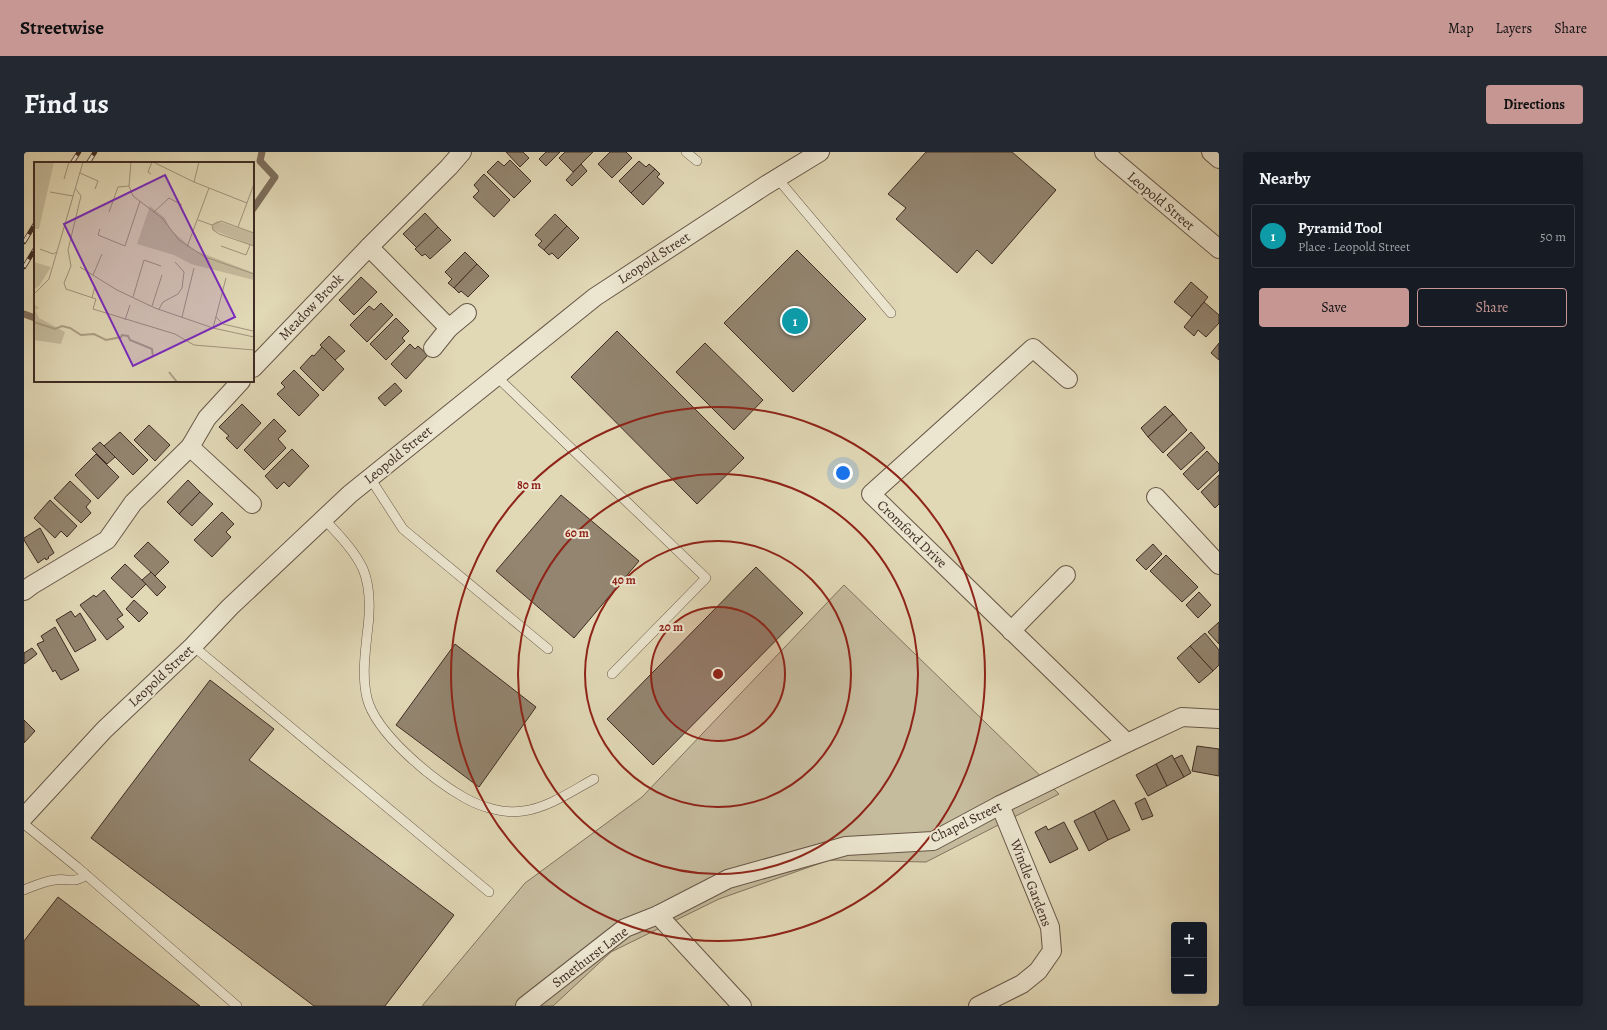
<!DOCTYPE html>
<meta charset="utf-8">
<style>
body{margin:0;font-family:Alegreya,serif;background:#242831;color:#f1f3f6}
.controls{position:absolute;right:12px;bottom:12px;display:grid;overflow:hidden;border-radius:4px;box-shadow:0 4px 16px #0002}
.controls button{width:36px;height:36px;display:grid;place-items:center;padding:0;border:0;border-bottom:1px solid #363941;background:#171b24;color:#f1f3f6;font:20px sans-serif}
.you{position:absolute;left:819px;top:321px;width:14px;height:14px;margin:-10px;border:3px solid #fff;border-radius:50%;background:#1a73e8;box-shadow:0 0 0 6px #1a73e833}
.badge{display:grid;place-items:center;width:26px;height:26px;border-radius:50%;background:#c59692;color:#fff;font-size:13px;font-weight:700}
.pin{position:absolute;translate:-50% -50%;border:2px solid #fff;box-shadow:0 1px 4px #0006}
.list{margin:0;padding:0;list-style:none}
h2{display:flex;justify-content:space-between;align-items:center;height:52px;margin:0;padding:0 16px;font-size:17px}
h2 small{font-size:13px;font-weight:400;color:#9ea1a6}
.list li{display:grid;grid-template-columns:26px 1fr auto;gap:12px;align-items:center;box-sizing:border-box;height:64px;margin:0 8px 8px;padding:0 8px;border:1px solid #363941;border-radius:4px}
.list b{display:block;font-size:15px;white-space:nowrap}
.list p{margin:0;font-size:13px;white-space:nowrap;color:#9ea1a6}
.list em{font-size:13px;font-style:normal;color:#9ea1a6}
.actions{display:flex;gap:8px;padding:12px 16px}
.actions a{flex:1;padding:9px 0;border:1px solid #c59692;border-radius:4px;text-align:center;font-size:14px;color:#c59692}
.actions .main{background:#c59692;color:#111}
.map{position:relative;flex:none;width:1195px;height:854px;overflow:hidden;border-radius:4px}
header{display:flex;align-items:center;gap:24px;box-sizing:border-box;height:56px;padding:0 20px;background:#c59692;color:#111}
header strong{font-size:19px}
nav{display:flex;gap:22px;margin-inline-start:auto;font-size:14px}
.intro{display:flex;align-items:center;justify-content:space-between;box-sizing:border-box;height:96px;padding:0 24px}
h1{margin:0;font-size:28px}
.button{padding:10px 18px;border-radius:4px;background:#c59692;color:#111;font-size:14px;font-weight:700}
main{display:flex;gap:24px;padding:0 24px}
aside{flex:1;background:#171b24;border-radius:4px;box-shadow:0 4px 16px #0002}
.map>svg:first-child{display:block}
</style>
<header>
<strong>Streetwise</strong>
<nav><a>Map</a><a>Layers</a><a>Share</a></nav>
</header>
<div class="intro"><h1>Find us</h1><a class="button">Directions</a></div>
<main>
<div class="map">
<svg width="1195" height="854" viewBox="0 0 1195 854">
<rect width="100%" height="100%" fill="#e1d8b6"/>
<filter id="stains"><feTurbulence type="fractalNoise" baseFrequency=".005" numOctaves="4"/><feColorMatrix values="0 0 0 0 .2 0 0 0 0 .09 0 0 0 0 .02 0 0 0 .5 -.17"/></filter>
<radialGradient id="worn" r=".72"><stop offset=".6" stop-color="#630" stop-opacity="0"/><stop offset="1" stop-color="#630" stop-opacity=".3"/></radialGradient>
<polygon fill="#c5bb9d" stroke="#827460" points="820,433 1035,642 902,710 805,708 695,747 587,800 529,854 398,854 501,731 618,645"/>
<g fill="none" stroke-linecap="round" stroke-linejoin="round">
<g stroke="#7f705e" stroke-width="7">
<polyline points="229,57 251,25 236,9 238,0"/>
<polyline points="0,162 11,166"/>
</g>
</g>
<g fill="#938570" stroke="#3e2c24">
<polygon points="482,0 499,0 505,6 496,15"/>
<polygon points="522,0 536,0 522,14 515,7"/>
<polygon points="541,0 569,0 549,20 535,6"/>
<polygon points="586,0 602,0 608,6 588,26 574,12"/>
<polygon points="902,0 988,0 1032,38 968,112 953,98 933,121 872,67 882,56 864,42"/>
<polygon points="486,8 507,29 490,46 463,20 474,9 480,14"/>
<polygon points="615,9 622,15 625,12 631,17 607,41 595,29"/>
<polygon points="557,12 563,19 548,34 542,28"/>
<polygon points="631,17 636,22 633,25 640,31 619,53 607,41"/>
<polygon points="460,22 486,48 470,65 449,45 455,39 450,33"/>
<polygon points="401,61 414,75 393,96 379,82"/>
<polygon points="531,62 543,74 520,98 514,93 518,89 511,83"/>
<polygon points="543,74 555,86 534,107 528,101 525,103 520,98"/>
<polygon points="414,75 427,88 406,107 401,102 398,104 391,97"/>
<polygon points="773,98 842,167 769,240 700,171"/>
<polygon points="441,100 453,112 430,136 424,131 428,127 421,120"/>
<polygon points="453,112 465,124 444,145 437,139 435,141 430,136"/>
<polygon points="337,125 353,140 330,163 315,148"/>
<polygon points="1167,130 1184,145 1168,165 1150,150"/>
<polygon points="1180,150 1195,163 1195,171 1182,185 1174,178 1170,184 1160,175"/>
<polygon points="357,151 369,163 343,190 326,173 345,154 350,158"/>
<polygon points="372,166 385,179 378,186 381,189 362,208 346,192"/>
<polygon points="593,179 720,306 673,352 547,225"/>
<polygon points="305,184 321,199 311,208 296,193"/>
<polygon points="681,191 739,248 710,278 652,220"/>
<polygon points="1195,191 1195,208 1187,201"/>
<polygon points="386,192 391,197 394,194 404,203 382,227 367,212"/>
<polygon points="298,195 320,217 299,239 276,216 288,203 290,204"/>
<polygon points="270,218 295,243 275,264 253,242 261,235 257,231"/>
<polygon points="371,231 378,239 361,254 354,246"/>
<polygon points="218,252 237,271 213,297 202,286 205,284 195,275"/>
<polygon points="1141,254 1149,262 1124,285 1117,276"/>
<polygon points="1149,262 1163,278 1139,301 1124,285"/>
<polygon points="250,267 262,279 254,287 262,296 240,318 220,298"/>
<polygon points="125,273 146,293 131,309 110,288"/>
<polygon points="96,280 124,308 109,323 80,294"/>
<polygon points="1167,280 1181,296 1157,318 1143,303"/>
<polygon points="76,290 91,305 83,312 68,297"/>
<polygon points="268,297 285,314 265,335 260,330 253,337 241,324"/>
<polygon points="1183,299 1195,312 1195,318 1174,338 1159,322"/>
<polygon points="72,302 95,325 74,347 51,323"/>
<polygon points="1195,323 1195,352 1191,356 1177,340"/>
<polygon points="164,328 176,340 155,362 143,350"/>
<polygon points="46,329 67,349 62,355 67,361 57,371 30,346"/>
<polygon points="176,340 189,352 168,374 155,362"/>
<polygon points="537,343 615,409 550,486 472,419"/>
<polygon points="26,348 53,374 43,385 37,379 31,386 10,366"/>
<polygon points="198,360 210,372 202,380 207,385 188,405 170,388"/>
<polygon points="16,376 30,401 24,405 25,406 22,408 21,406 14,411 0,388 0,386"/>
<polygon points="124,390 145,410 131,424 110,404"/>
<polygon points="1129,392 1138,402 1122,418 1112,408"/>
<polygon points="1142,403 1174,435 1158,450 1126,419"/>
<polygon points="101,412 122,432 108,446 87,426"/>
<polygon points="732,415 779,461 629,613 583,567"/>
<polygon points="127,420 142,435 133,444 118,428"/>
<polygon points="80,438 99,463 93,467 100,475 83,488 56,453 70,443 72,445"/>
<polygon points="1175,440 1187,453 1174,466 1162,453"/>
<polygon points="110,448 124,461 115,470 102,457"/>
<polygon points="47,459 51,465 56,461 72,488 51,500 32,468"/>
<polygon points="1195,470 1195,492 1184,480"/>
<polygon points="31,475 55,518 37,528 31,518 29,520 13,492 20,489 17,484"/>
<polygon points="1181,481 1195,498 1195,513 1189,519 1166,494"/>
<polygon points="431,492 512,555 455,635 372,573"/>
<polygon points="1166,494 1189,519 1175,531 1153,506"/>
<polygon points="8,496 13,502 0,512 0,501"/>
<polygon points="186,528 250,577 225,608 430,763 361,854 290,854 67,686"/>
<polygon points="0,568 11,579 0,591"/>
<polygon points="1173,594 1195,597 1195,624 1168,619"/>
<polygon points="1148,603 1160,625 1143,634 1132,612"/>
<polygon points="1158,603 1167,621 1160,625 1150,607"/>
<polygon points="1132,612 1143,634 1124,644 1112,623"/>
<polygon points="1121,646 1129,664 1118,668 1111,651"/>
<polygon points="1090,648 1106,678 1084,688 1070,659"/>
<polygon points="1070,659 1084,688 1065,699 1050,669"/>
<polygon points="1040,670 1054,697 1026,711 1011,680 1022,674 1024,678"/>
<polygon points="34,745 176,854 0,854 0,789"/>
</g>
<g fill="none" stroke-linecap="round" stroke-linejoin="round">
<defs>
<g id="service">
<polyline points="662,0 673,9"/>
<polyline points="753,26 867,161"/>
<polyline points="472,224 682,426 588,522"/>
<polyline points="346,326 379,377 524,497"/>
<path d="M300 367C314 382 330 398 339 417 347 436 346 462 343 483 341 503 338 525 343 546 352 582 409 628 441 646 457 655 480 662 499 659 524 656 548 639 570 627"/>
<polyline points="169,494 465,740"/>
<polyline points="0,672 53,715 213,854"/>
<path d="M0 738C10 734 20 729 31 728 44 726 51 732 62 723"/>
</g>
<g id="minor">
<polyline points="1080,0 1195,97"/>
<polyline points="1187,0 1195,7"/>
<polyline points="345,95 425,176"/>
<polyline points="409,196 425,176 443,161"/>
<polyline points="229,216 345,95 425,15 438,0"/>
<polyline points="1044,227 1009,196 847,342 1103,591"/>
<polyline points="166,295 228,352"/>
<polyline points="1132,345 1195,413"/>
<polyline points="0,439 8,433 83,388 109,351 166,295 183,266 217,229"/>
<polyline points="987,479 1042,423"/>
<polyline points="0,665 80,578 169,494 206,455 326,342 571,145 742,33 796,0"/>
<polyline points="634,763 718,854"/>
<polyline points="501,854 601,776 634,763 704,727 822,694 909,689 976,653 1103,591 1158,565 1195,567"/>
<polyline points="954,854 998,832 1014,819 1028,799 1026,775 976,653"/>
</g>
</defs>
<use href="#service" stroke="#675748" stroke-width="10"/>
<use href="#minor" stroke="#675748" stroke-width="20"/>
<use href="#service" stroke="#ece6d0" stroke-width="9"/>
<use href="#minor" stroke="#ece6d0" stroke-width="18"/>
<defs>
<g id="rail">
<polyline points="48,11 55,0"/>
<polyline points="64,11 71,0"/>
<polyline points="0,90 11,72"/>
<polyline points="0,115 11,97"/>
</g>
</defs>
<use href="#rail" stroke="#3e2c24" stroke-width="4.5"/>
<use href="#rail" stroke="#ece6d0" stroke-width="3" stroke-dasharray="9" stroke-linecap="butt"/>
</g>
<circle cx="694" cy="522" r="67" fill="#8f2418" fill-opacity=".12"/>
<g fill="none" stroke="#8f2418" stroke-width="2">
<circle cx="694" cy="522" r="67"/>
<circle cx="694" cy="522" r="133"/>
<circle cx="694" cy="522" r="200"/>
<circle cx="694" cy="522" r="267"/>
</g>
<g text-anchor="middle" dominant-baseline="central" stroke-width="4" stroke-linejoin="round" paint-order="stroke">
<g font-size="14" fill="#3e2c24" stroke="#ece6d0">
<text transform="translate(1137 49) rotate(40)">Leopold Street</text>
<text transform="translate(630 106) rotate(-33)">Leopold Street</text>
<text transform="translate(287 155) rotate(-46)">Meadow Brook</text>
<text transform="translate(374 303) rotate(-39)">Leopold Street</text>
<text transform="translate(888 382) rotate(44)">Cromford Drive</text>
<text transform="translate(137 524) rotate(-43)">Leopold Street</text>
<text transform="translate(942 670) rotate(-26)">Chapel Street</text>
<text transform="translate(1007 731) rotate(69)">Windle Gardens</text>
<text transform="translate(566 805) rotate(-37)">Smethurst Lane</text>
</g>
</g>
<g transform="translate(10 10)">
<rect width="220" height="220" fill="#e1d8b6"/>
<path d="M0 0H20L5 67H0ZM116 44 131 56 137 68 160 88 220 111V118L157 102 140 93 103 82ZM183 59 220 71V84L179 68 178 63ZM0 100 17 105 5 124 0 127ZM0 142 5 146 1 148 5 156 31 170 27 182 0 178Z" fill="#c5bb9d"/>
<path fill="none" stroke="#aa9e84" stroke-width="2" d="M0 160 21 167 28 164 36 166 47 173 60 172 72 178 87 175 88 173 94 174 96 178 118 187 119 195M135 210 143 220"/>
<path fill="none" stroke="#a0937c" stroke-width="1" d="M97 0 95 24 99 34 128 56 145 78 171 95 220 112M119 0 160 20 213 41M46 11 64 19 61 27M117 12 114 10 118 0M30 17 35 0M160 20 165 0M41 26 47 34 34 88 37 104 30 121 32 127 62 137 59 147 141 172 160 183 220 188M16 30 39 34M75 50 84 25 95 24M120 50 135 36 148 43M164 58 178 63M178 63 179 68 185 72 220 84M178 63 187 59 220 71M204 65 220 22M66 67 64 73 91 84 106 39M187 84 212 93 216 83M153 85 175 26M6 87 19 92 23 90M46 105 83 128 121 146 179 166 220 175M59 113 68 92M0 132 15 117 49 0M99 135 110 98 127 104M58 136 61 124M118 144 128 113M125 147 129 140 144 132 148 126 150 110 141 100M148 155 160 106M182 155 189 162 219 169M91 158 96 143M179 166 192 116"/>
<path fill="#7b2cbf" fill-opacity="0.15" stroke="#7b2cbf" stroke-width="2" d="M131 13 201 155 99 204 30 62Z"/>
<rect width="220" height="220" fill="none" stroke="#3e2c24" stroke-width="2"/>
</g>
<circle cx="694" cy="522" r="6" fill="#8f2418" stroke="#ece6d0" stroke-width="2"/>
<g font-size="12" text-anchor="middle" font-weight="bold" fill="#8f2418" stroke="#ece6d0" stroke-width="4" stroke-linejoin="round" paint-order="stroke">
<text x="505" y="337">80 m</text>
<text x="553" y="385">60 m</text>
<text x="600" y="432">40 m</text>
<text x="647" y="479">20 m</text>
</g>
<rect width="100%" height="100%" filter="url(#stains)"/>
<rect width="100%" height="100%" fill="url(#worn)"/>
</svg>
<div class="controls">
<button>+</button>
<button>−</button>
</div>
<div class="you"></div>
<div class="pin badge" style="left:771px;top:169px;background:#0f9aa8">1</div>
</div>
<aside>
<h2>Nearby<small></small></h2>
<ul class="list">
<li><span class="badge" style="background:#0f9aa8">1</span><div><b>Pyramid Tool</b><p>Place · Leopold Street</p></div><em>50 m</em></li>
</ul>
<div class="actions"><a class="main">Save</a><a>Share</a></div>
</aside>
</main>
